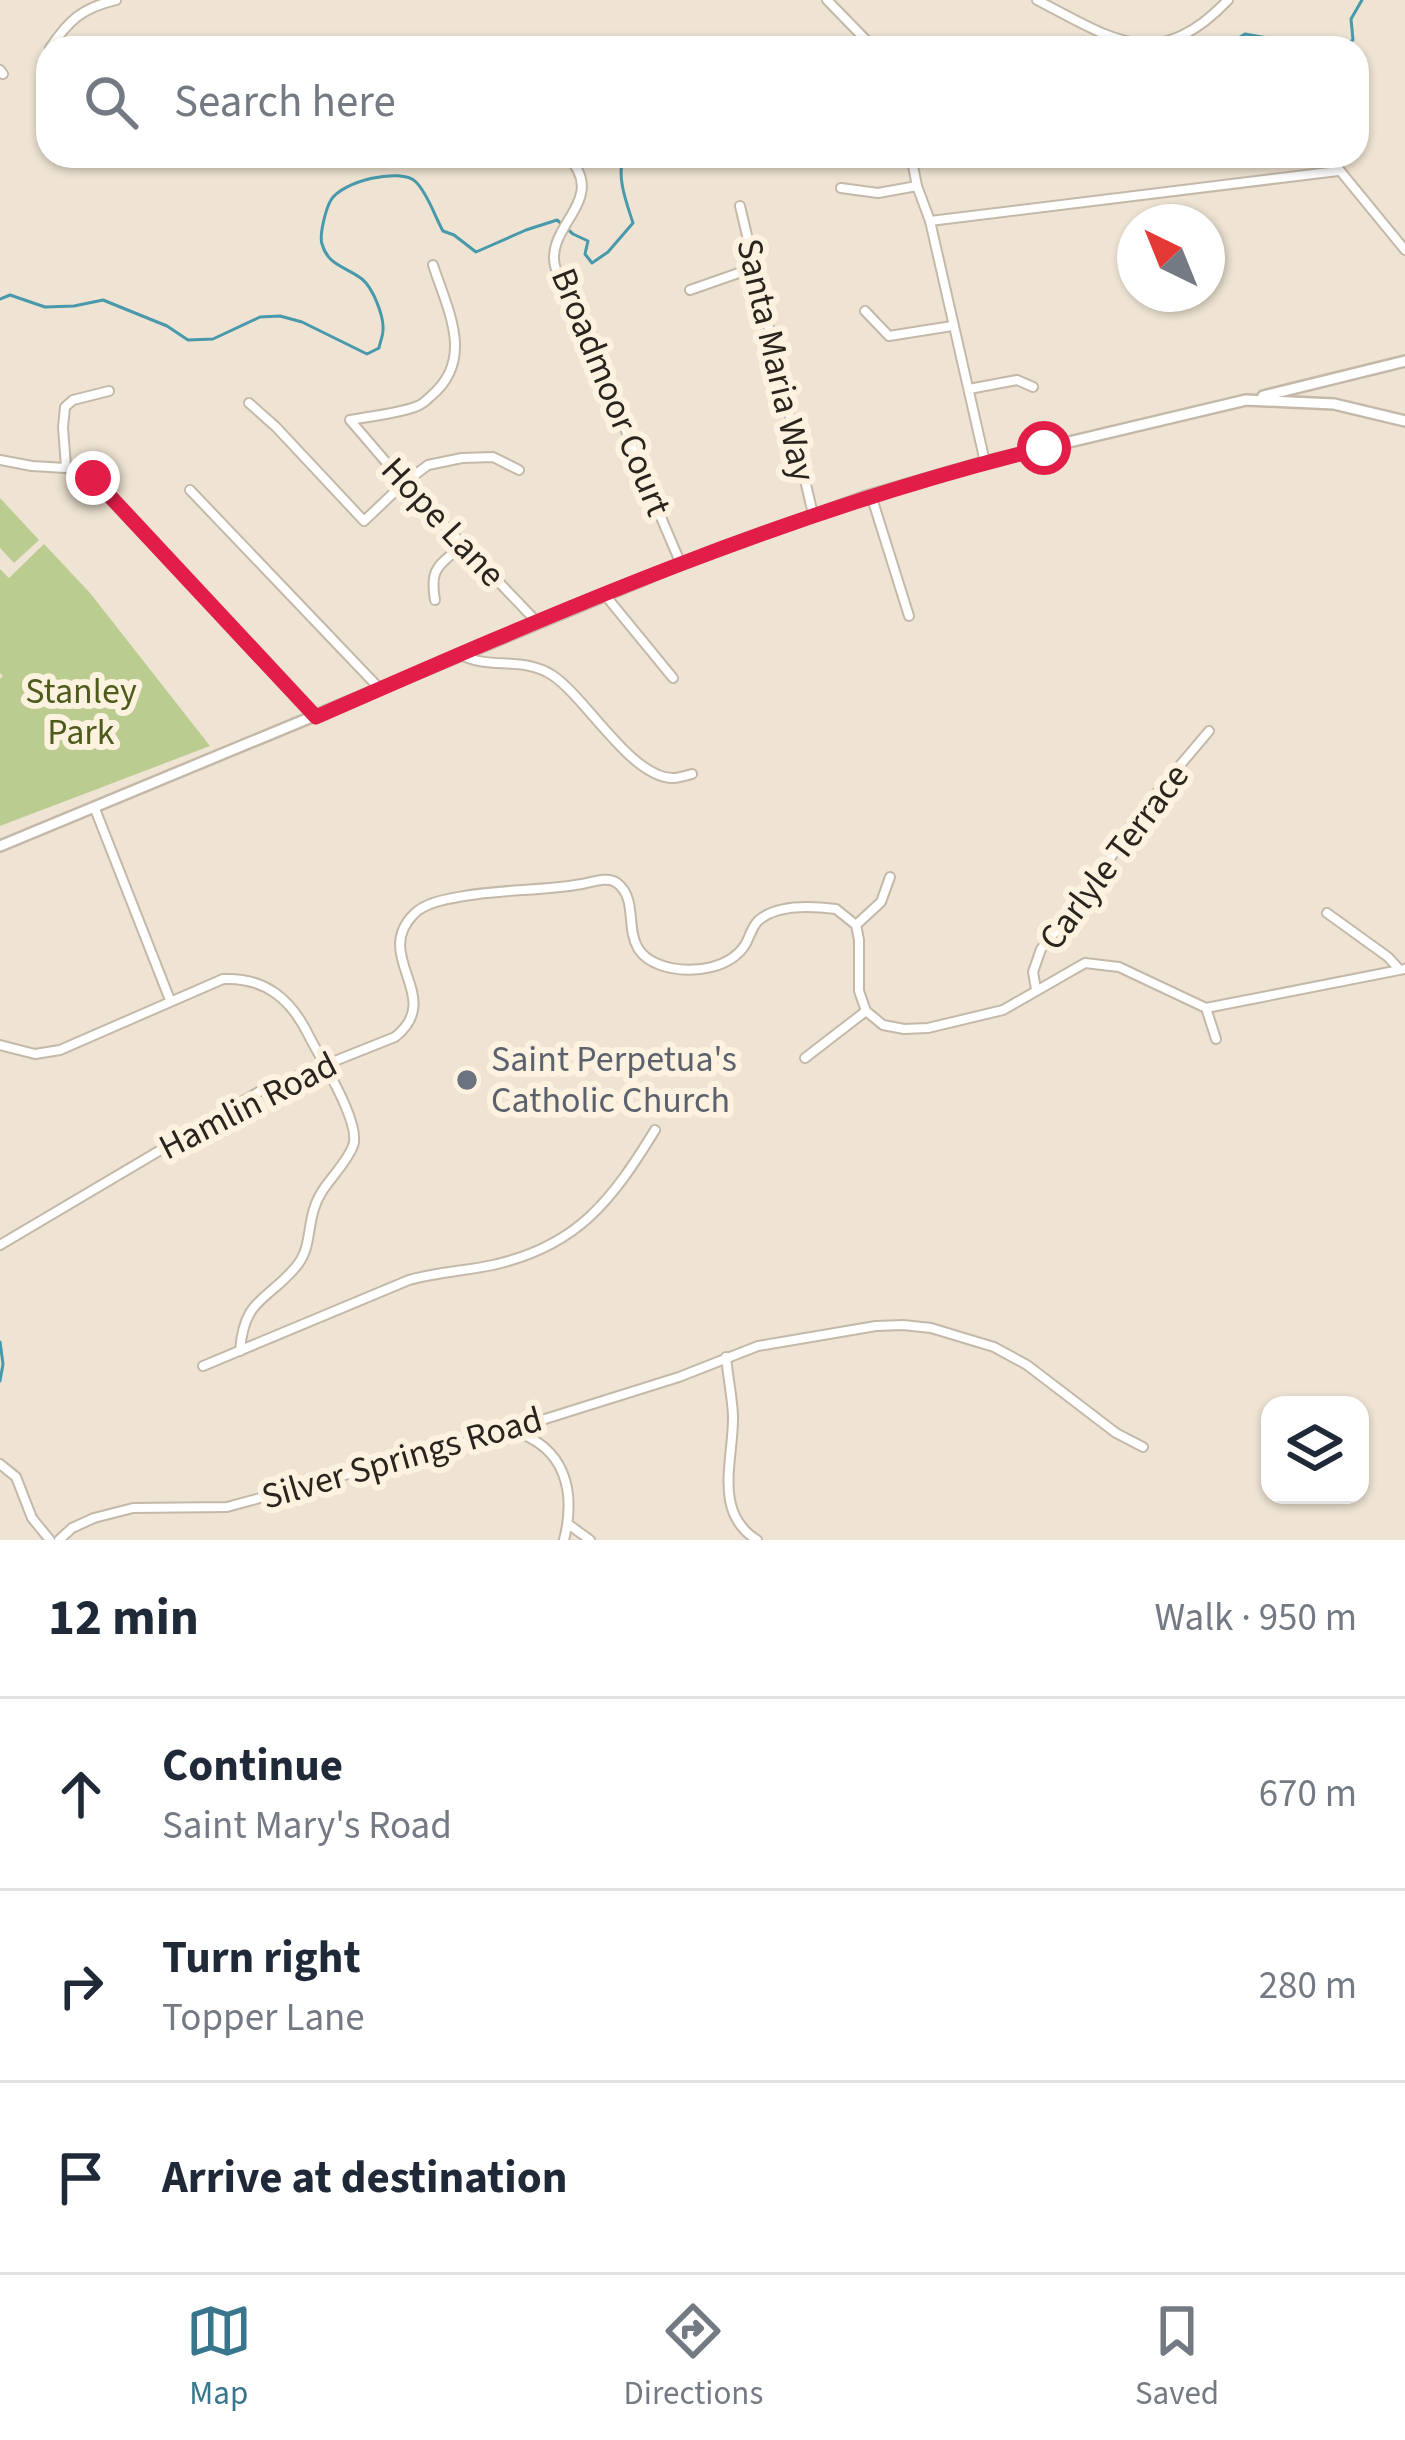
<!DOCTYPE html>
<meta charset="utf-8">
<style>
body{margin:0;font-family:"Source Sans 3",sans-serif;background:#f2f2f3;color:#1f2937}
.controls{position:absolute;right:36px;bottom:36px;display:grid;overflow:hidden;border-radius:24px;box-shadow:0 3px 9px #0004}
.controls button{width:108px;height:108px;display:grid;place-items:center;padding:0;border:0;border-bottom:3px solid #e0e1e3;background:#fff;color:#1f2937;font:60px sans-serif}
.compass{position:absolute;left:1117px;top:204px;width:108px;height:108px;border-radius:50%;background:#fff;box-shadow:0 3px 9px #0004;rotate:317deg}
.stop{position:absolute;width:36px;height:36px;margin:-27px;border:9px solid #e11d48;border-radius:50%;background:#fff}
.stop.end{background:#e11d48;border-color:#fff;box-shadow:0 3px 12px #0008}
.list{margin:0;padding:0;list-style:none}
h2{display:flex;justify-content:space-between;align-items:center;height:156px;margin:0;padding:0 48px;font-size:51px}
h2 small{font-size:39px;font-weight:400;color:#747a83}
.list li{display:grid;grid-template-columns:78px 1fr auto;gap:36px;align-items:center;box-sizing:border-box;height:192px;padding:0 48px;border-top:3px solid #e0e1e3}
.list b{display:block;font-size:45px;white-space:nowrap}
.list p{margin:0;font-size:39px;white-space:nowrap;color:#747a83}
.list em{font-size:39px;font-style:normal;color:#747a83}
.icon{flex:none;width:66px;height:66px;fill:none;stroke:currentColor;stroke-width:2;stroke-linecap:round;stroke-linejoin:round}
.map{position:relative;flex:none;width:1405px;height:1540px;overflow:hidden}
.search{position:absolute;background:#fff;box-shadow:0 3px 9px #0004;left:36px;right:36px;top:36px;height:132px;display:flex;align-items:center;gap:30px;box-sizing:border-box;padding:0 42px;border-radius:36px;color:#747a83;font-size:45px}
.sheet{height:732px;background:#fff}
nav{display:flex;justify-content:space-around;align-items:center;box-sizing:border-box;height:168px;border-top:3px solid #e0e1e3;background:#fff;font-size:33px;color:#747a83}
nav a{display:grid;justify-items:center;gap:6px}
nav .on{color:#39768d}
.map>svg:first-child{display:block}
</style>
<div class="map">
<svg width="1405" height="1540" viewBox="0 0 1405 1540">
<rect width="100%" height="100%" fill="#efe4d3"/>
<g fill="#bacc90">
<polygon points="0,498 39,540 14,563 0,548"/>
<polygon points="44,544 90,593 210,746 0,826 0,679 3,676 0,673 0,569 9,578"/>
</g>
<g fill="none" stroke-linecap="round" stroke-linejoin="round">
<g stroke="#4899ab" stroke-width="3">
<polyline points="1222,48 1245,34 1279,40 1295,48"/>
<polyline points="1338,48 1353,40 1351,19 1362,0"/>
<polyline points="721,156 729,156"/>
<path d="M0 299 10 295 45 307 74 306 103 300 167 326 188 340 213 339 260 317 280 316 302 322 367 354 379 348C380 342 383 336 383 330 384 316 373 288 362 279 347 267 328 266 322 244 319 235 326 208 331 200 342 181 401 167 416 182 428 194 435 217 443 231L454 235 476 252 526 230 557 220 573 234 588 241 585 254 592 263 608 252 633 223C626 201 617 179 623 156"/>
<polyline points="0,1342 3,1364 0,1381"/>
</g>
<defs>
<g id="minor">
<polyline points="827,0 867,41 870,48"/>
<path d="M1037 0C1114 40 1157 74 1228 0"/>
<path d="M50 48C69 20 82 8 116 0"/>
<polyline points="0,70 3,74"/>
<path d="M567 156C610 199 545 225 555 266 559 282 575 298 583 314 598 347 608 384 621 418 640 467 660 516 681 564"/>
<polyline points="911,156 917,186 930,221 985,462"/>
<polyline points="1328,156 1405,250"/>
<polyline points="841,188 878,193 917,186"/>
<polyline points="740,206 813,514"/>
<polyline points="930,221 1338,171"/>
<path d="M433 265C448 311 475 359 431 396 423 403 425 403 415 407 395 414 371 416 350 420L404 483 537 622"/>
<polyline points="690,290 753,268"/>
<polyline points="865,311 889,336 952,326"/>
<polyline points="969,389 1017,380 1033,387"/>
<polyline points="249,403 276,427 364,521 404,483 428,465 462,458 493,457 519,470"/>
<polyline points="0,460 32,466 82,469 316,717"/>
<polyline points="66,467 63,427 65,407 73,400 109,391"/>
<polyline points="190,490 380,689"/>
<polyline points="871,495 909,616"/>
<polyline points="605,595 673,678"/>
<path d="M435 600C429 566 440 566 463 544"/>
<path d="M461 655C490 670 522 656 552 675 586 697 631 778 673 778 679 778 685 776 692 774"/>
<polyline points="95,809 170,1000"/>
<polyline points="1327,913 1388,957 1399,969"/>
<polyline points="856,925 881,902 890,877"/>
<polyline points="1036,989 1033,972 1041,949 1090,890 1138,815 1209,731"/>
<polyline points="1206,1008 1216,1039"/>
<path d="M0 1045 35 1054 60 1050 223 979C265 977 291 999 309 1036 320 1058 362 1124 353 1146 344 1169 321 1184 314 1209 307 1231 311 1251 294 1269 265 1302 244 1299 240 1351"/>
<polyline points="805,1058 866,1011"/>
<path d="M0 1245 262 1090 395 1037C446 997 371 957 414 914 426 902 447 899 464 896 503 889 543 891 582 884 593 882 608 876 617 883 646 905 610 955 671 968 696 973 730 968 745 945 750 937 751 928 758 921 776 904 813 906 836 909L856 925 859 940V991L866 1011 883 1025 904 1029 928 1028 1003 1010 1085 963 1119 967 1206 1008 1405 969"/>
<path d="M726 1357C728 1377 732 1396 733 1415 734 1459 712 1512 757 1540"/>
<path d="M203 1366 409 1280C437 1272 465 1271 493 1265 578 1246 612 1200 655 1130"/>
<path d="M513 1431C566 1447 576 1492 564 1540"/>
<polyline points="0,1464 16,1477 32,1518 50,1540"/>
<polyline points="568,1524 590,1540"/>
<polyline points="59,1540 72,1528 94,1518 133,1508 227,1507 510,1430 679,1377 758,1346 876,1326 903,1325 931,1328 994,1347 1027,1365 1116,1433 1143,1447"/>
</g>
<g id="tertiary">
<polyline points="1263,396 1405,361"/>
<polyline points="0,846 681,564 864,497 985,462 1246,400 1334,404 1405,421"/>
</g>
</defs>
<use href="#minor" stroke="#c4b9a8" stroke-width="12"/>
<use href="#tertiary" stroke="#c4b9a8" stroke-width="14"/>
<use href="#minor" stroke="#fff" stroke-width="8"/>
<use href="#tertiary" stroke="#fff" stroke-width="9"/>
</g>
<g fill="none" stroke-linecap="round" stroke-linejoin="round">
<path stroke="#e11d48" stroke-width="15" d="M93 478 316 717C553 613 792 509 1044 448"/>
</g>
<circle fill="#6b7280" stroke="#fdf2e0" stroke-width="4.5" cx="467" cy="1080" r="12"/>
<g text-anchor="middle" dominant-baseline="central" stroke-width="12" stroke-linejoin="round" paint-order="stroke">
<g font-size="36" fill="#29251e" stroke="#fdf2e0">
<text transform="translate(776 360) rotate(77)">Santa Maria Way</text>
<text transform="translate(611 392) rotate(68)">Broadmoor Court</text>
<text transform="translate(443 522) rotate(47)">Hope Lane</text>
<text transform="translate(1114 857) rotate(-53)">Carlyle Terrace</text>
<text transform="translate(248 1106) rotate(-27)">Hamlin Road</text>
<text transform="translate(402 1458) rotate(-16)">Silver Springs Road</text>
</g>
<g font-size="36" fill="#4d5c1c" stroke="#fdf2e0">
<text x="81" y="691">Stanley<tspan x="81" dy="41">Park</tspan></text>
</g>
<g font-size="36" fill="#5b616d" stroke="#fdf2e0" text-anchor="start">
<text x="491" y="1059">Saint Perpetua's<tspan x="491" dy="41">Catholic Church</tspan></text>
</g>
</g>
</svg>
<div class="controls">
<button><svg class="icon" aria-label="layers" viewBox="0 0 24 24"><path d="M12 4l9 5-9 5-9-5zM3 14l9 5 9-5"/></svg></button>
</div>
<svg class="compass" viewBox="-18 -18 36 36"><path d="M0-13l5 13h-10z" fill="#e53935"/><path d="M0 13l5-13h-10z" fill="#747a83"/></svg>
<div class="stop" style="left:1044px;top:448px"></div>
<div class="stop end" style="left:93px;top:478px"></div>
<div class="search"><svg class="icon" aria-label="search" viewBox="0 0 24 24"><circle cx="10" cy="10" r="6"/><path d="M15 15l6 6"/></svg>Search here</div>
</div>
<section class="sheet">
<h2>12 min<small>Walk · 950 m</small></h2>
<ul class="list">
<li><svg class="icon" aria-label="ahead" viewBox="0 0 24 24"><path d="M12 20V5M6 11l6-6 6 6"/></svg><div><b>Continue</b><p>Saint Mary's Road</p></div><em>670 m</em></li>
<li><svg class="icon" aria-label="right" viewBox="0 0 24 24"><path d="M7 20v-9h11M14 6l5 5-5 5"/></svg><div><b>Turn right</b><p>Topper Lane</p></div><em>280 m</em></li>
<li><svg class="icon" aria-label="arrive" viewBox="0 0 24 24"><path d="M6 21V4h12l-3 4 3 4H6"/></svg><div><b>Arrive at destination</b></div></li>
</ul>
</section>
<nav>
<a class="on"><svg class="icon" aria-label="map" viewBox="0 0 24 24"><path d="M3 6l6-2 6 2 6-2v14l-6 2-6-2-6 2zM9 4v14M15 6v14"/></svg>Map</a>
<a><svg class="icon" aria-label="directions" viewBox="0 0 24 24"><path d="M12 3l9 9-9 9-9-9zM9 14v-3h6M13 9l2 2-2 2"/></svg>Directions</a>
<a><svg class="icon" aria-label="saved" viewBox="0 0 24 24"><path d="M7 4h10v16l-5-4-5 4z"/></svg>Saved</a>
</nav>
